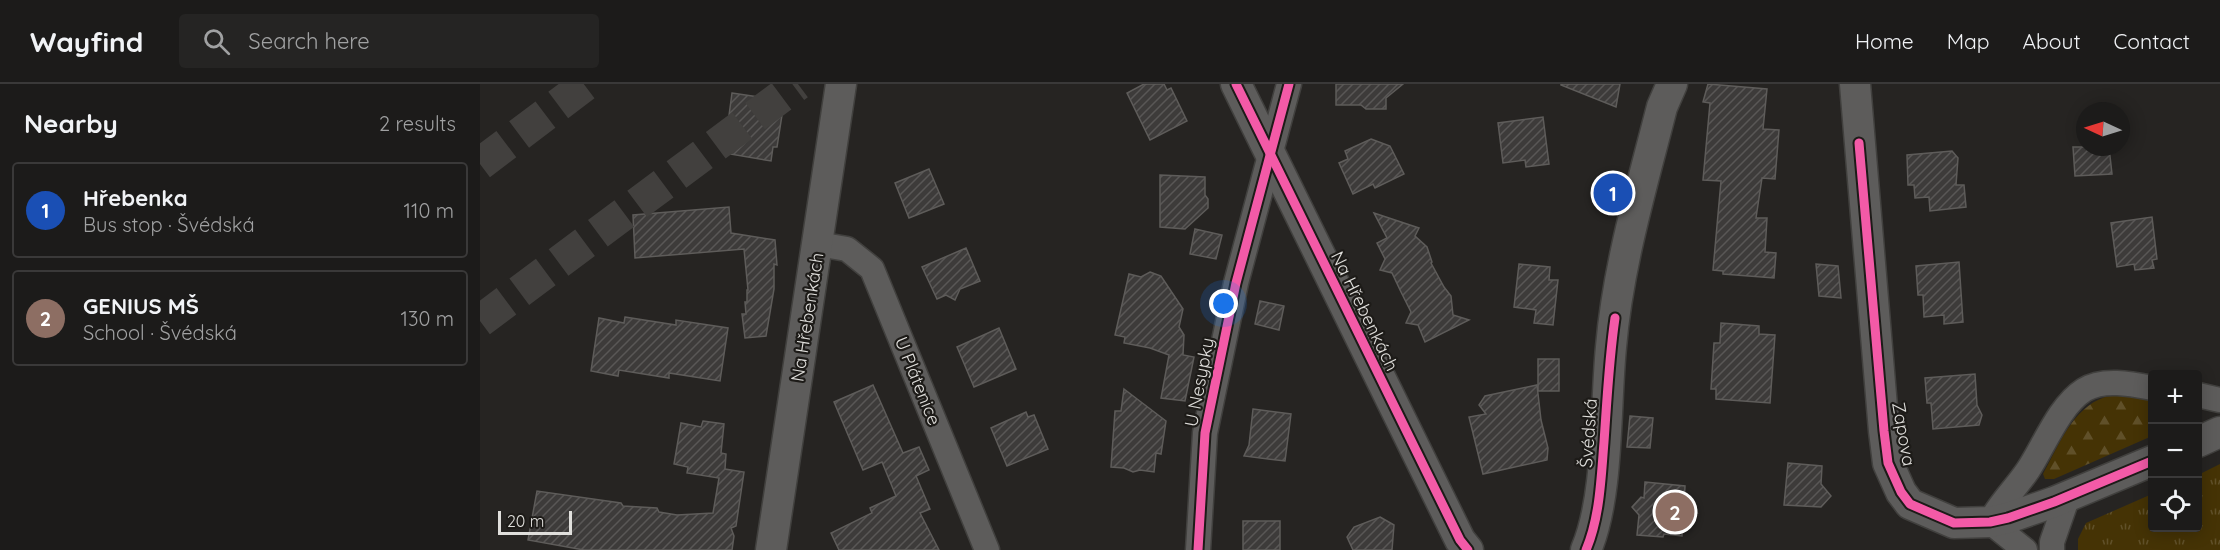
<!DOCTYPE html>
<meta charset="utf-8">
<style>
body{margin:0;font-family:Quicksand,sans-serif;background:#252423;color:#f1f3f6}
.controls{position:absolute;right:18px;bottom:18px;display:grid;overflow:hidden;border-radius:6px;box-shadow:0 3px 15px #0003}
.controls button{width:54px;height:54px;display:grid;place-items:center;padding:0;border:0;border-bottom:2px solid #3a3939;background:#1c1b1a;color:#f1f3f6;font:30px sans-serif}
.compass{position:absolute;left:1596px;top:18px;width:54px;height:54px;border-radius:50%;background:#1c1b1a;box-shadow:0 3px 15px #0003;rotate:274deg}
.scale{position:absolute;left:18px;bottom:15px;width:74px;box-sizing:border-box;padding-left:6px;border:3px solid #e0dfdc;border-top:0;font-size:16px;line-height:21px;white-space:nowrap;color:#e0dfdc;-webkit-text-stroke:4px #1d1b18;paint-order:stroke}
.you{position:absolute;left:744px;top:220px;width:21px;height:21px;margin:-15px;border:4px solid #fff;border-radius:50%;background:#1a73e8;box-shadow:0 0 0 9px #1a73e833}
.badge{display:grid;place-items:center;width:39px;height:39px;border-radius:50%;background:#8c9099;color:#fff;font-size:20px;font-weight:700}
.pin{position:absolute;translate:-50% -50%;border:3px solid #fff;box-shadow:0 2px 6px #0006}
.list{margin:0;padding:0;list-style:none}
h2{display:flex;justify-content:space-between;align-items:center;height:78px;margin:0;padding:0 24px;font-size:26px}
h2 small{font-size:20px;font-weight:400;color:#a0a1a2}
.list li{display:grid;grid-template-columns:39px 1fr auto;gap:18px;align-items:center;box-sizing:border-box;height:96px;margin:0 12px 12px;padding:0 12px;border:2px solid #3a3939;border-radius:6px}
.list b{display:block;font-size:22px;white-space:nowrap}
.list p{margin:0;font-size:20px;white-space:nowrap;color:#a0a1a2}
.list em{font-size:20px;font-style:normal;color:#a0a1a2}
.icon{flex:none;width:33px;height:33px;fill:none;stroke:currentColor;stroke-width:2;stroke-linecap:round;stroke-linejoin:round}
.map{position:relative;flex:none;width:1740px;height:466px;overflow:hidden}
header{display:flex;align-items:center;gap:36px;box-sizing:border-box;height:84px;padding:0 30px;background:#1c1b1a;border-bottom:2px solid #3a3939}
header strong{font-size:28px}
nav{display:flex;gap:33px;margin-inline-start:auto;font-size:21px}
.search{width:420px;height:54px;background:#252423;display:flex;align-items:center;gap:15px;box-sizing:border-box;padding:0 21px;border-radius:6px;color:#a0a1a2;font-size:22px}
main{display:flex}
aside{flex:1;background:#1c1b1a}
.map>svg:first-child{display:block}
</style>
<header>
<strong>Wayfind</strong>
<div class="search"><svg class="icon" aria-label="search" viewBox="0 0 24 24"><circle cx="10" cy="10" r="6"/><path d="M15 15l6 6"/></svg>Search here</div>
<nav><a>Home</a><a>Map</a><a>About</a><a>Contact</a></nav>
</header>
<main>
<aside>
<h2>Nearby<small>2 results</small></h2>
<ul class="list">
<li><span class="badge" style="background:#1a4fb4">1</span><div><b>Hřebenka</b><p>Bus stop · Švédská</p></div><em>110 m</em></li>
<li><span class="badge" style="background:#8d6e63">2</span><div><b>GENIUS MŠ</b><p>School · Švédská</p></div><em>130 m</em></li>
</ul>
</aside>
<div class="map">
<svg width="1740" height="466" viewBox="0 0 1740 466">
<defs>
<pattern id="forest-firs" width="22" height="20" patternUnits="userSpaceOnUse" patternTransform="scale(1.5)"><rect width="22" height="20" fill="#453305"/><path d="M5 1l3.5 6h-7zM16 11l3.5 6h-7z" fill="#605029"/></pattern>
<pattern id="park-tufts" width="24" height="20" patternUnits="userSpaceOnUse" patternTransform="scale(1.5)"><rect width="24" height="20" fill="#453305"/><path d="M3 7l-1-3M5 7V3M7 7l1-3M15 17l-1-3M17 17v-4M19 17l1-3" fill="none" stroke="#605029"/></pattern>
<pattern id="building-hatch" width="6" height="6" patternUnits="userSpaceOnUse" patternTransform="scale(1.5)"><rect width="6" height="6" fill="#3d3b3a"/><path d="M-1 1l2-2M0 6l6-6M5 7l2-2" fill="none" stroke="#595756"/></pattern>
</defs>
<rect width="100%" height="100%" fill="#262422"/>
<path fill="url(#forest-firs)" d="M1654 311 1672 315V352L1574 395H1565L1563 390C1578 363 1592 324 1625 313 1633 311 1645 312 1654 311Z"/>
<polygon fill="url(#park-tufts)" points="1740,380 1740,466 1598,466 1598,455 1606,439 1672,410 1672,444 1718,444 1718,391"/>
<g fill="url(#building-hatch)" stroke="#5e5c5a" stroke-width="1.5">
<polygon points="664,0 684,0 687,6 691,4 707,37 670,56 647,9"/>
<polygon points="856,0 923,0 906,14 906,25 886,25 881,21 856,21"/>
<polygon points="1081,0 1140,0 1136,23 1081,1"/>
<polygon points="1228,0 1287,5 1283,45 1299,46 1295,95 1282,94 1276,134 1287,134 1285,168 1296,169 1294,194 1243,190 1243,187 1233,186 1241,97 1223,96 1230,19 1223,18"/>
<polygon points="252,9 300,16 298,30 302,31 297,63 293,63 291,77 244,69"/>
<polygon points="1063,33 1069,80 1046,83 1045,76 1023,79 1018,39"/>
<polygon points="891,55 910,62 924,90 895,104 893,100 873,110 859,79 868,75 865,67"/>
<polygon points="1593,63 1629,63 1632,90 1595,92"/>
<polygon points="1472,67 1478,74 1476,101 1484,101 1486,123 1450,127 1449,113 1435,114 1434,101 1428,101 1427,71"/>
<polygon points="449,85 464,120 429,134 415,99"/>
<polygon points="680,91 725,93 725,111 728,115 728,124 705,145 680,143"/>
<polygon points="249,123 251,149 295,156 297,181 294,180 294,205 286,252 265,254 262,230 266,230 265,218 267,218 267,206 268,206 264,165 155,174 153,131"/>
<polygon points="894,129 939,144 935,152 947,163 952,178 951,179 964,203 971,212 973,231 989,236 945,258 938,241 926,239 931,228 921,208 912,189 900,186 905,175 897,159 907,154"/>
<polygon points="1672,133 1677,175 1672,176 1674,184 1655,186 1654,180 1637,183 1631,139"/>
<polygon points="715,145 742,151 736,175 710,170"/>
<polygon points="486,164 500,197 480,205 475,216 466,211 457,215 442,183"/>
<polygon points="1479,178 1483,238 1464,240 1464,231 1444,233 1443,211 1438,211 1436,182"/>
<polygon points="1039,180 1070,183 1069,196 1078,196 1073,241 1054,239 1056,226 1034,223"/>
<polygon points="1336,180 1358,182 1361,214 1339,212"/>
<polygon points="670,188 681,192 703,225 699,243 704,251 703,271 714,273 705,317 681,314 689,271 670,264 644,259 645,253 635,251 649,190 661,193"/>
<polygon points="780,217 804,222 799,246 775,240"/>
<polygon points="145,233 196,241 196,236 248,244 240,297 189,289 189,294 139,286 138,292 111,287 119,234 144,239"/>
<polygon points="1241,239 1279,242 1279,250 1295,251 1290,319 1236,315 1236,305 1231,305 1234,259 1240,259"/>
<polygon points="519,244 536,285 494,303 477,263"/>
<rect x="1058" y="275" width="21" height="32"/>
<polygon points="1495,290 1497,321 1502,331 1499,341 1453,345 1451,319 1447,319 1445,294"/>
<polygon points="393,301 423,369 439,363 449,386 436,392 450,425 440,429 459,466 359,466 351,449 392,429 390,424 416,412 402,378 383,386 354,318"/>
<polygon points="1057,301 1061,336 1068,364 1067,376 1003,390 989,333 1006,330 999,321 1005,312"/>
<polygon points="644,305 686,337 681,370 676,369 674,388 660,386 653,388 644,384 631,383 635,327 641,327"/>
<polygon points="773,325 811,330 805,377 764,372 769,361"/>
<polygon points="546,328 548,333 554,331 568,365 527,382 511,344"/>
<polygon points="1150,332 1173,334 1170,364 1147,363"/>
<polygon points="223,337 244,340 241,369 246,370 245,385 264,388 256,442 251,444 254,452 252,466 104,466 48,456 57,407 141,419 143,422 177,424 179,428 197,431 233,429 239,394 207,389 208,383 194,380 201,339 221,343"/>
<polygon points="1308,379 1342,382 1341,400 1351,412 1341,423 1304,421"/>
<polygon points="1165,398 1205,402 1204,421 1217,429 1203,434 1202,452 1184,450 1183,453 1157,451 1159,431 1152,423 1161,413 1164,414"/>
<polygon points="900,433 914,441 912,466 873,466 867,453 874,443"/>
<rect x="763" y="437" width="37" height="29"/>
</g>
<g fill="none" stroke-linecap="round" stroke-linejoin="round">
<g stroke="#42403e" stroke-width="33" stroke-dasharray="33 16" stroke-linecap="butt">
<polyline points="0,80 106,0"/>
<polyline points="0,237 318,0"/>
</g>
<defs>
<g id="minor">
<polyline points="338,160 367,165 392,185 507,466"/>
<polyline points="1718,311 1740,316"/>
<polyline points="718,466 725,349 756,199 809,0"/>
<path d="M1545 466 1510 438C1520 419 1536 404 1548 386 1564 362 1579 322 1604 306 1623 294 1652 300 1672 304"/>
<polyline points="1572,466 1572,458 1588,412"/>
</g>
<g id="tertiary">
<polyline points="756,0 980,456 988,466"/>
<polyline points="1375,0 1404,347 1408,379 1421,408 1430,420 1474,439 1510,438 1528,434 1574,418 1672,377"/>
<polyline points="1718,358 1740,348"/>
<polyline points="291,466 361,0"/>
<path d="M1106 466C1129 412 1125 324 1131 263 1138 181 1162 102 1182 23L1192 0"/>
</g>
</defs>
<use href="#minor" stroke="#41403e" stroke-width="27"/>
<use href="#tertiary" stroke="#41403e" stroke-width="33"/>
<use href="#minor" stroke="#5d5c5b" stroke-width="24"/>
<use href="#tertiary" stroke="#5d5c5b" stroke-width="30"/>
<defs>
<g id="cycleway">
<polyline points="756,0 980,456 988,466"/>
<polyline points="1379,59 1404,347 1408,379 1421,408 1430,420 1474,439 1510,438 1528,434 1574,418 1672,377"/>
<polyline points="718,466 725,349 756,199 809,0"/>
<path d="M1106 466C1120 433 1121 394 1124 358 1127 316 1129 275 1135 234"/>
</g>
</defs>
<use href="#cycleway" stroke="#1d1b18" stroke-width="13"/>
<use href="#cycleway" stroke="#f35aa7" stroke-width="9"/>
</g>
<g text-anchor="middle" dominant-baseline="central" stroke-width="4.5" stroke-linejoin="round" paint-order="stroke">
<g font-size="18" fill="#e0dfdc" stroke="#1d1b18">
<text transform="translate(885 227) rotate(64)">Na Hřebenkách</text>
<text transform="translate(327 233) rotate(-81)">Na Hřebenkách</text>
<text transform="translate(438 297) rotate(68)">U Plátenice</text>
<text transform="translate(719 298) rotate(-79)">U Nesypky</text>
<text transform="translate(1108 349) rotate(-86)">Švédská</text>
<text transform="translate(1424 350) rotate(80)">Zapova</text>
</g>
</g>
</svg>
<div class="controls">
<button>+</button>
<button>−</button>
<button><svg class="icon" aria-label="locate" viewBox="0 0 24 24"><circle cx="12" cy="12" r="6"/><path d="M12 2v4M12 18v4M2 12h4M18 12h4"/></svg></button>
</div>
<svg class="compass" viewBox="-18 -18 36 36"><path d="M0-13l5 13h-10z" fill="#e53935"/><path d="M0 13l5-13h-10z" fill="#a0a1a2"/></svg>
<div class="scale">20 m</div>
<div class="you"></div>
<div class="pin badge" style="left:1133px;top:109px;background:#1a4fb4">1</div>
<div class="pin badge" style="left:1195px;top:428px;background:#8d6e63">2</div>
</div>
</main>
